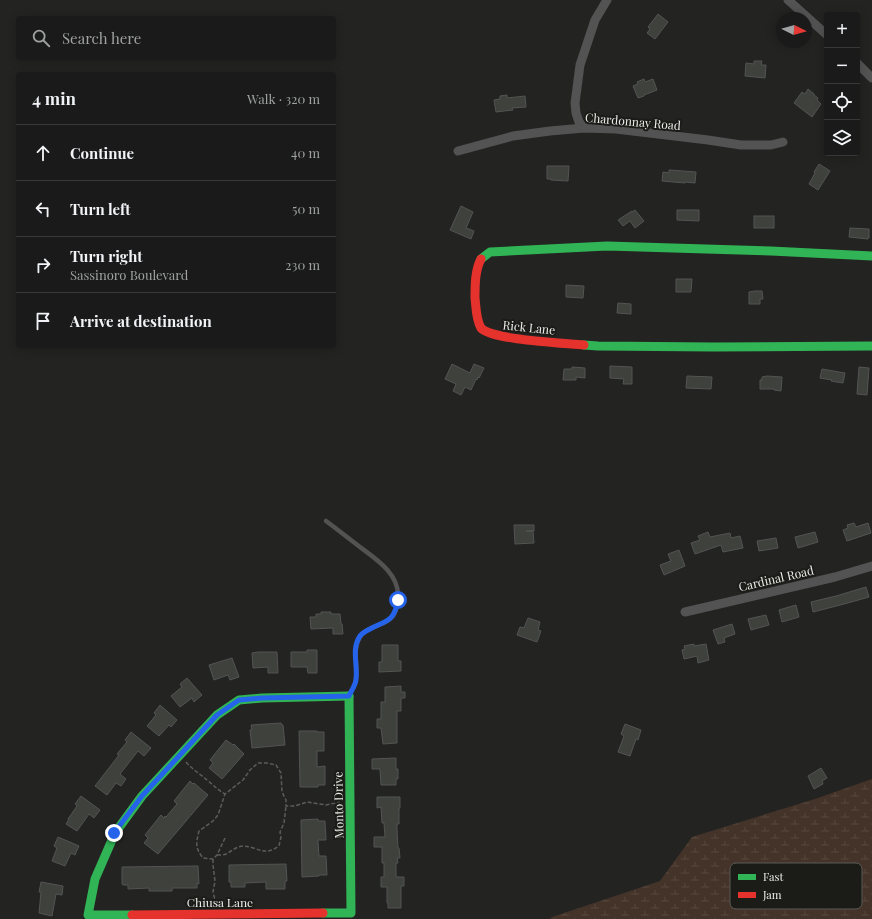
<!DOCTYPE html>
<meta charset="utf-8">
<style>
body{margin:0;font-family:"Playfair Display",serif;background:#272727;color:#f1f3f6}
.controls{position:absolute;right:12px;top:12px;display:grid;overflow:hidden;border-radius:4px;box-shadow:0 2px 10px #0003}
.controls button{width:36px;height:36px;display:grid;place-items:center;padding:0;border:0;border-bottom:1px solid #383839;background:#1a1a1a;color:#f1f3f6;font:20px sans-serif}
.compass{position:absolute;left:776px;top:12px;width:36px;height:36px;border-radius:50%;background:#1a1a1a;box-shadow:0 2px 10px #0003;rotate:95deg}
.stop{position:absolute;width:12px;height:12px;margin:-9px;border:3px solid #2563eb;border-radius:50%;background:#fff}
.stop.end{background:#2563eb;border-color:#fff;box-shadow:0 1px 4px #0008}
.list{margin:0;padding:0;list-style:none}
h2{display:flex;justify-content:space-between;align-items:center;height:52px;margin:0;padding:0 16px;font-size:17px}
h2 small{font-size:13px;font-weight:400;color:#9fa1a2}
.list li{display:grid;grid-template-columns:26px 1fr auto;gap:12px;align-items:center;box-sizing:border-box;height:56px;padding:0 16px;border-top:1px solid #383839}
.list b{display:block;font-size:15px;white-space:nowrap}
.list p{margin:0;font-size:13px;white-space:nowrap;color:#9fa1a2}
.list em{font-size:13px;font-style:normal;color:#9fa1a2}
.icon{flex:none;width:22px;height:22px;fill:none;stroke:currentColor;stroke-width:2;stroke-linecap:round;stroke-linejoin:round}
.map{position:relative;flex:none;width:872px;height:919px;overflow:hidden}
.search{position:absolute;background:#1a1a1a;box-shadow:0 2px 10px #0003;left:16px;top:16px;width:320px;height:44px;display:flex;align-items:center;gap:10px;box-sizing:border-box;padding:0 14px;border-radius:4px;color:#9fa1a2;font-size:15px}
.panel{position:absolute;background:#1a1a1a;box-shadow:0 2px 10px #0003;left:16px;top:72px;width:320px;height:276px;border-radius:4px}
.map>svg:first-child{display:block}
</style>
<div class="map">
<svg width="872" height="919" viewBox="0 0 872 919">
<defs>
<pattern id="wetland-marsh" width="20" height="14" patternUnits="userSpaceOnUse"><rect width="20" height="14" fill="#443328"/><path d="M1 5h8M5 5V1M11 12h8M15 12V8" fill="none" stroke="#56473d"/></pattern>
</defs>
<rect width="100%" height="100%" fill="#232322"/>
<polygon fill="url(#wetland-marsh)" points="872,779 872,919 550,919 552,917 660,881 692,837 815,799"/>
<g fill="#3e413c" stroke="#535453">
<polygon points="658,14 668,22 655,39 647,33 650,29 648,27"/>
<polygon points="754,61 762,61 761,65 766,65 765,78 745,76 746,63 754,64"/>
<polygon points="644,79 645,82 653,79 657,90 644,95 644,96 638,98 633,86 638,84 637,82"/>
<polygon points="808,89 814,94 814,95 818,98 817,100 821,104 812,117 794,103 802,92 805,94"/>
<polygon points="507,95 507,98 525,96 526,107 512,108 513,110 496,112 494,100 500,99 500,96"/>
<polygon points="819,164 830,171 818,190 809,184 815,173 814,172"/>
<polygon points="547,166 569,166 568,181 551,180 551,179 547,179"/>
<polygon points="669,170 696,172 695,183 685,182 685,183 662,181 663,172 669,173"/>
<polygon points="461,206 473,212 466,228 474,231 471,239 450,230"/>
<polygon points="635,210 644,221 635,228 630,221 623,226 618,220 632,211 632,212"/>
<polygon points="677,210 699,210 699,221 677,220"/>
<rect x="754" y="216" width="20" height="12"/>
<polygon points="850,228 869,229 869,238 868,238 868,239 849,237"/>
<polygon points="676,279 692,279 691,292 676,292"/>
<polygon points="566,285 584,286 583,298 566,297"/>
<polygon points="755,291 762,291 763,299 760,299 760,304 749,304 749,292"/>
<polygon points="618,303 631,304 631,314 617,313"/>
<polygon points="452,364 470,373 474,364 484,368 479,378 478,377 477,380 476,379 471,390 465,387 461,395 453,391 456,384 445,379"/>
<polygon points="610,366 632,367 632,384 623,384 624,379 610,378"/>
<polygon points="572,367 585,368 585,378 576,377 576,380 563,380 564,369 572,369"/>
<polygon points="859,367 869,368 867,395 857,394"/>
<polygon points="822,369 845,373 843,383 831,381 832,380 820,378"/>
<polygon points="687,376 712,377 711,389 686,388"/>
<polygon points="767,376 782,377 781,391 774,390 774,389 760,389 760,380 762,380 762,377"/>
<polygon points="854,523 856,527 868,523 871,533 847,541 843,530 848,528 847,525"/>
<polygon points="514,525 534,525 534,531 526,531 533,531 534,543 515,544"/>
<polygon points="708,532 710,537 730,533 731,538 740,536 743,548 723,552 721,545 695,554 691,543 700,540 698,536"/>
<polygon points="815,532 818,542 798,548 795,537"/>
<polygon points="776,538 778,548 759,551 757,541"/>
<polygon points="679,550 685,566 664,575 660,565 671,561 668,554"/>
<polygon points="866,587 869,597 844,604 813,612 811,602 836,596"/>
<polygon points="796,605 799,617 782,622 779,610"/>
<polygon points="321,612 331,612 331,614 340,614 341,624 342,624 343,634 333,634 333,628 311,629 310,617 316,617 316,614 321,614"/>
<polygon points="766,615 769,625 751,630 748,619"/>
<polygon points="528,618 540,622 538,630 541,631 537,642 517,635 520,627 524,628"/>
<polygon points="732,624 735,634 724,638 725,642 718,644 713,630"/>
<polygon points="694,644 694,646 706,644 709,660 698,663 697,656 684,659 682,650 685,649 684,646"/>
<polygon points="382,645 398,645 398,661 401,661 401,671 379,672 379,662 382,662"/>
<polygon points="307,650 317,650 317,673 308,673 307,667 291,667 291,652 307,652"/>
<polygon points="258,652 277,652 278,673 268,673 268,667 253,668 252,653"/>
<polygon points="232,658 239,677 230,680 228,675 214,680 209,665"/>
<polygon points="187,678 202,695 194,702 192,698 180,707 171,696 182,687 180,684"/>
<polygon points="401,686 401,692 405,692 405,698 401,698 401,711 397,711 397,743 383,744 381,728 377,728 377,719 381,719 381,702 385,702 385,687"/>
<polygon points="160,705 177,720 171,727 169,725 159,736 147,726 156,715 154,713"/>
<polygon points="281,723 282,725 283,725 285,745 252,748 250,730 252,730 251,725"/>
<polygon points="625,724 641,730 638,740 636,739 630,756 618,752 624,736 621,734"/>
<polygon points="299,731 317,731 317,732 324,732 324,751 317,751 317,767 325,766 325,785 318,785 318,787 300,787"/>
<polygon points="131,732 151,748 144,756 138,751 120,774 126,779 121,786 116,783 107,795 95,786 119,755 117,754 127,742 125,740"/>
<polygon points="226,740 233,745 234,744 244,754 222,779 209,768 213,763 210,760"/>
<polygon points="396,758 396,769 398,769 398,779 396,779 396,785 381,785 380,769 372,769 372,759"/>
<polygon points="821,768 827,778 822,781 823,784 814,789 808,776"/>
<polygon points="190,781 193,784 194,783 208,795 158,854 144,843 148,838 145,835 161,815 164,818 165,816 166,817 177,804 174,801"/>
<polygon points="81,796 100,810 94,818 89,814 77,831 66,824 69,819 68,819 77,806 75,804"/>
<polygon points="377,797 400,797 400,808 399,808 399,824 397,824 397,829 398,848 399,848 400,858 397,858 398,863 396,863 396,877 404,877 404,886 401,886 401,908 388,908 388,903 387,903 387,887 381,887 381,877 384,877 384,863 382,863 382,847 374,847 374,837 385,837 384,823 382,823 381,807 377,808"/>
<polygon points="318,819 318,821 325,821 326,840 318,840 318,841 319,856 326,856 327,875 319,875 319,876 302,877 301,820"/>
<polygon points="58,837 79,846 75,855 71,853 65,866 52,861 57,848 54,846"/>
<polygon points="286,864 287,881 285,881 285,889 266,889 266,882 245,883 245,887 231,887 231,882 229,882 229,865"/>
<polygon points="198,866 199,884 197,883 197,888 172,888 172,891 149,891 149,888 128,889 128,885 123,885 122,884 122,867"/>
<polygon points="41,882 63,886 62,895 56,894 52,916 39,913 41,892 39,892"/>
</g>
<g fill="none" stroke-linecap="round" stroke-linejoin="round">
<g stroke="#5c5c5c" stroke-width="1.5" stroke-dasharray="4 2" stroke-linecap="butt">
<path d="M186 762C192 769 200 774 207 780 213 785 218 790 225 794"/>
<path d="M225 838 217 855 213 859 203 858C195 848 196 843 199 831L213 821 218 815 225 794 243 780 250 770 258 763H267L276 765 281 773 282 792 286 800V806H295L307 802 326 805 340 802"/>
<path d="M217 855C220 855 224 855 226 854 232 851 237 846 243 846 259 847 263 857 279 846L281 837 280 832 284 823 286 806"/>
<polyline points="213,859 213,865 215,881 213,892 216,904"/>
</g>
<path stroke="#535353" stroke-width="4.5" d="M326 521C337 529 348 538 360 547 376 559 398 573 398 595 398 603 397 610 393 616 385 627 367 625 360 637 352 649 358 665 356 679 356 684 351 691 349 696"/>
<g stroke="#535353" stroke-width="9">
<polyline points="788,0 827,35"/>
<polyline points="857,63 872,78"/>
<polyline points="584,128 579,122 576,113 575,103 580,65 595,20 607,0"/>
<polyline points="458,151 513,136 550,131 584,128 616,129 708,140 741,145 771,145 783,142"/>
<polyline points="685,612 835,577 872,566"/>
</g>
<g stroke="#30b455" stroke-width="9">
<polyline points="481,259 490,252 607,246 771,251 872,256"/>
<polyline points="584,345 598,346 713,347 872,346"/>
<polyline points="323,913 351,913 349,696"/>
<polyline points="132,915 88,915 95,879 115,833 142,796 217,715 239,700 262,698 349,696"/>
</g>
<g stroke="#e5322d" stroke-width="9">
<path d="M481 259C475 270 475 285 475 298 476 307 476 320 481 328 491 340 565 343 584 345"/>
<polyline points="132,915 323,913"/>
</g>
</g>
<g fill="none" stroke-linecap="round" stroke-linejoin="round">
<path stroke="#2563eb" stroke-width="5" d="M114 833 142 796 217 715 239 700 262 698 349 696C351 691 356 685 356 679 358 665 351 649 360 636 362 633 366 631 370 629 387 620 394 622 398 600"/>
</g>
<g text-anchor="middle" dominant-baseline="central" stroke-width="4" stroke-linejoin="round" paint-order="stroke">
<g font-size="12" fill="#ececea" stroke="#1b1b18">
<text transform="translate(633 121) rotate(5)">Chardonnay Road</text>
<text transform="translate(529 327) rotate(6)">Rick Lane</text>
<text transform="translate(776 578) rotate(-13)">Cardinal Road</text>
<text transform="translate(338 805) rotate(-91)">Monto Drive</text>
<text x="220" y="902">Chiusa Lane</text>
</g>
</g>
<rect x="730" y="863" width="132" height="46" rx="6" fill="#1b1b18" stroke="#5a5a57" stroke-width="1"/>
<rect x="738" y="874" width="18" height="6" fill="#30b455"/>
<rect x="738" y="892" width="18" height="6" fill="#e5322d"/>
<g font-size="11" fill="#ececea">
<text x="763" y="881">Fast</text>
<text x="763" y="899">Jam</text>
</g>
</svg>
<div class="controls">
<button>+</button>
<button>−</button>
<button><svg class="icon" aria-label="locate" viewBox="0 0 24 24"><circle cx="12" cy="12" r="6"/><path d="M12 2v4M12 18v4M2 12h4M18 12h4"/></svg></button>
<button><svg class="icon" aria-label="layers" viewBox="0 0 24 24"><path d="M12 4l9 5-9 5-9-5zM3 14l9 5 9-5"/></svg></button>
</div>
<svg class="compass" viewBox="-18 -18 36 36"><path d="M0-13l5 13h-10z" fill="#e53935"/><path d="M0 13l5-13h-10z" fill="#9fa1a2"/></svg>
<div class="stop" style="left:398px;top:600px"></div>
<div class="stop end" style="left:114px;top:833px"></div>
<div class="search"><svg class="icon" aria-label="search" viewBox="0 0 24 24"><circle cx="10" cy="10" r="6"/><path d="M15 15l6 6"/></svg>Search here</div>
<section class="panel">
<h2>4 min<small>Walk · 320 m</small></h2>
<ul class="list">
<li><svg class="icon" aria-label="ahead" viewBox="0 0 24 24"><path d="M12 20V5M6 11l6-6 6 6"/></svg><div><b>Continue</b></div><em>40 m</em></li>
<li><svg class="icon" aria-label="left" viewBox="0 0 24 24"><path d="M17 20v-9H6M10 6l-5 5 5 5"/></svg><div><b>Turn left</b></div><em>50 m</em></li>
<li><svg class="icon" aria-label="right" viewBox="0 0 24 24"><path d="M7 20v-9h11M14 6l5 5-5 5"/></svg><div><b>Turn right</b><p>Sassinoro Boulevard</p></div><em>230 m</em></li>
<li><svg class="icon" aria-label="arrive" viewBox="0 0 24 24"><path d="M6 21V4h12l-3 4 3 4H6"/></svg><div><b>Arrive at destination</b></div></li>
</ul>
</section>
</div>
